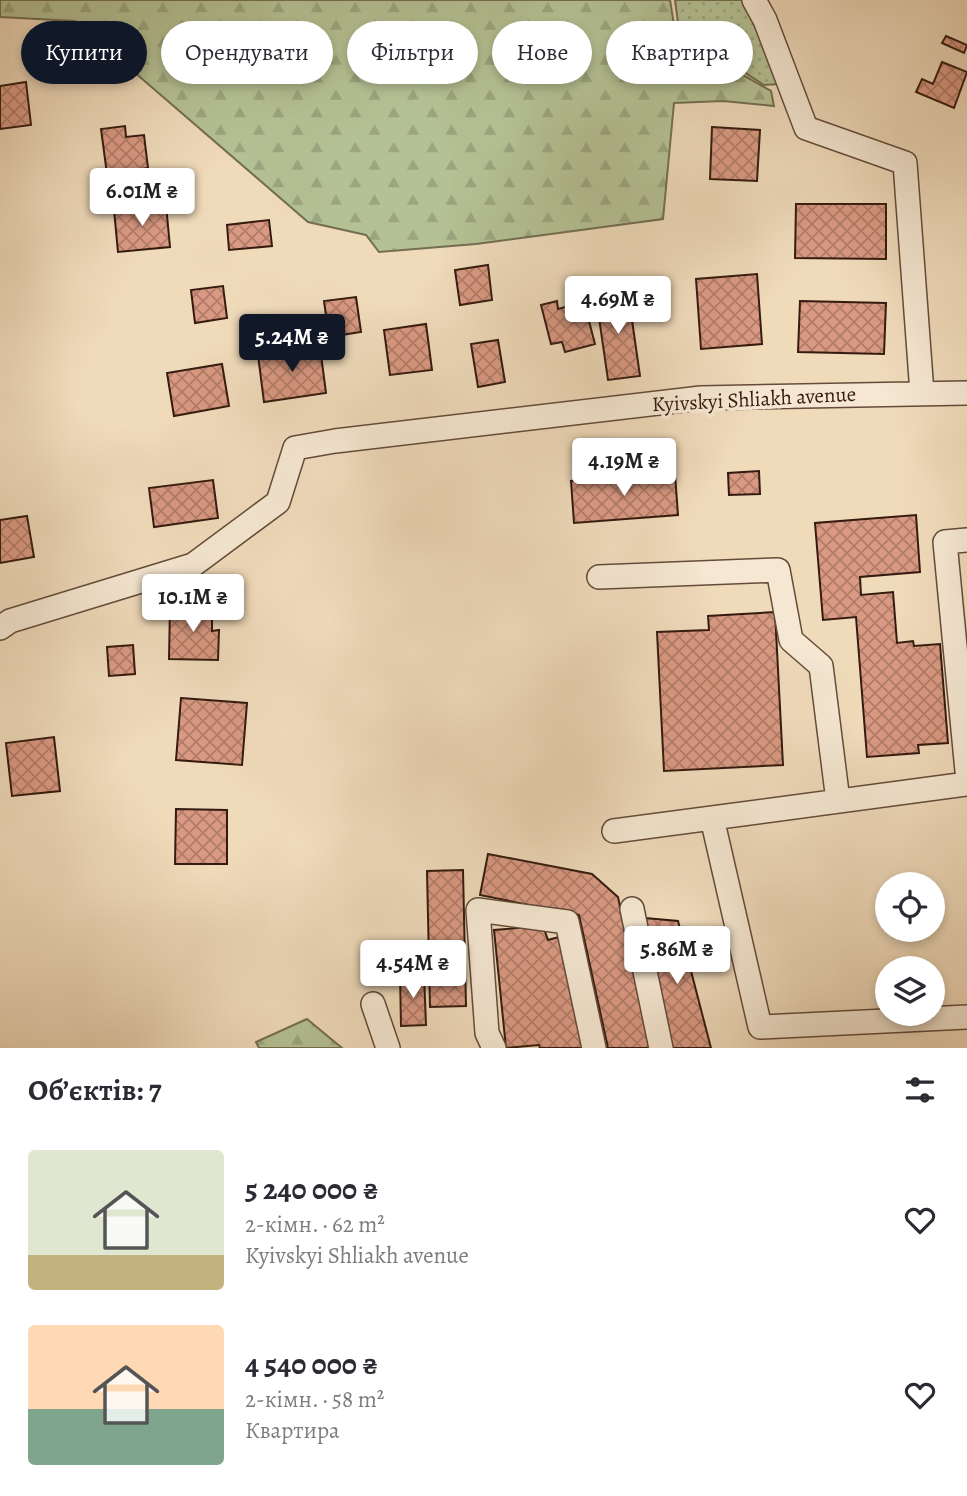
<!DOCTYPE html>
<html lang="uk">
<meta charset="utf-8">
<style>
:root{--surface:#fff;--page:#f7f7f7;--text:#2b2b33;--muted:#7c7c81;--accent:#111827}
body{margin:0;font-family:Alegreya,serif;background:var(--page);color:var(--text);height:100vh;display:flex;flex-direction:column;font-size:26px;white-space:nowrap}
*{box-sizing:border-box;margin:0}
p{font-size:23px;color:var(--muted)}
.icon{flex:none;width:38px;height:38px;fill:none;stroke:currentColor;stroke-width:2;stroke-linecap:round;stroke-linejoin:round}
.map{position:relative;height:1048px;overflow:hidden}
.sheet{display:flex;flex-direction:column;background:var(--surface);flex:1}
.sheet>*{flex:none}
.hud{position:absolute;left:21px;top:21px;width:926px;height:63px;display:flex;gap:14px}
.tools{position:absolute;left:875px;top:872px;display:grid;gap:14px}
.tools a{display:grid;place-items:center;width:70px;height:70px;border-radius:50%;background:var(--surface);box-shadow:0 4px 10px #0003;font-size:35px}
.price{position:absolute;translate:-50% -60px;padding:0 16px;border-radius:7px;background:#fff;color:#222;font-size:23px;line-height:46px;filter:drop-shadow(0 2px 4px #0008)}
.price::after{content:'';position:absolute;left:50%;top:42px;width:21px;height:16px;margin-left:-10px;background:inherit;clip-path:polygon(0 0,100% 0,50% 100%)}
.price.selected{background:var(--accent);color:#fff}
ul{padding:0;list-style:none}
li{display:flex;align-items:center;gap:21px;height:175px;padding:0 28px}
li span{display:grid;place-items:center;flex:none;width:196px;height:140px;border-radius:7px;color:#555}
li>.icon{margin-inline-start:auto}
span .icon{width:84px;height:84px;fill:#fffc;stroke-width:1}
li b{font-size:30px}
h2{display:flex;justify-content:space-between;align-items:center;height:84px;padding:0 28px;font-size:30px}
.tag{padding:0 24px;border-radius:32px;background:var(--surface);box-shadow:0 4px 10px #0003;font-size:24px;line-height:63px}
.tag.selected{background:var(--accent);color:#fff}
.map>svg:first-child{display:block}
.grass{fill:url(#grass-dots);stroke:#746e52;stroke-width:2}
.forest{fill:url(#forest-firs);stroke:#746e52;stroke-width:2}
.building{fill:url(#building-cross-hatch);stroke:#351b0f;stroke-width:2}
.lines{fill:none;stroke-linecap:round;stroke-linejoin:round}
.minor-casing{stroke:#644b3a;stroke-width:26}
.minor{stroke:#f5e7d2;stroke-width:23}
.labels{text-anchor:middle;stroke-width:7;stroke-linejoin:round;paint-order:stroke}
.street-label{font-size:21px;fill:#351b0f;stroke:#f5e7d2}
</style>
<div class="map">
<svg width="967" height="1048" viewBox="0 0 967 1048">
<defs>
<pattern id="grass-dots" width="8" height="8" patternUnits="userSpaceOnUse" patternTransform="scale(1.75)"><rect width="8" height="8" fill="#b4c194"/><path d="M2 2h.1M6 6h.1" fill="none" stroke="#9ba57e" stroke-width="1.8" stroke-linecap="round"/></pattern>
<pattern id="forest-firs" width="22" height="20" patternUnits="userSpaceOnUse" patternTransform="scale(1.75)"><rect width="22" height="20" fill="#b4c194"/><path d="M5 1l3.5 6h-7zM16 11l3.5 6h-7z" fill="#9ba57e"/></pattern>
<pattern id="building-cross-hatch" width="8" height="8" patternUnits="userSpaceOnUse" patternTransform="scale(1.75)"><rect width="8" height="8" fill="#d99982"/><path d="M0 0l8 8M0 8l8-8" fill="none" stroke="#b17c69"/></pattern>
</defs>
<rect width="100%" height="100%" fill="#efdaba"/>
<filter id="stains"><feTurbulence type="fractalNoise" baseFrequency=".00286" numOctaves="4"/><feColorMatrix values="0 0 0 0 .2 0 0 0 0 .09 0 0 0 0 .02 0 0 0 .5 -.17"/></filter>
<radialGradient id="worn" r=".72"><stop offset=".6" stop-color="#630" stop-opacity="0"/><stop offset="1" stop-color="#630" stop-opacity=".3"/></radialGradient>
<path class="grass" d="M 675,0 L 745,0 L 779,84 L 764,85 L 679,30 Z"/>
<path class="forest" d="M 0,0 L 670,0 L 675,31 L 708,55 L 771,91 L 774,106 L 723,101 L 674,103 L 663,219 L 476,244 L 379,252 L 366,235 L 308,222 L 75,21 L 0,17 Z
M 307,1019 L 342,1048 L 259,1048 L 256,1042 Z"/>
<path class="building" d="M 946,36 L 967,45 L 964,53 L 942,43 Z
M 942,62 L 967,72 L 954,108 L 916,92 L 922,79 L 933,84 Z
M 26,82 L 31,125 L 0,129 L 0,86 Z
M 125,126 L 126,137 L 144,135 L 148,168 L 107,174 L 101,129 Z
M 712,127 L 760,130 L 757,181 L 710,179 Z
M 796,204 L 886,204 L 886,259 L 795,258 Z
M 166,205 L 170,247 L 118,252 L 114,210 Z
M 269,220 L 272,246 L 229,250 L 227,225 Z
M 488,265 L 492,300 L 460,305 L 455,270 Z
M 757,274 L 762,344 L 701,349 L 696,279 Z
M 223,286 L 227,318 L 195,323 L 191,290 Z
M 628,292 L 640,376 L 608,380 L 596,297 Z
M 356,297 L 361,332 L 329,337 L 324,301 Z
M 557,301 L 558,309 L 584,302 L 595,344 L 565,352 L 562,342 L 551,344 L 541,305 Z
M 800,301 L 886,303 L 884,354 L 798,352 Z
M 426,324 L 432,370 L 390,375 L 384,330 Z
M 498,340 L 505,382 L 478,387 L 471,344 Z
M 320,347 L 326,393 L 264,402 L 258,355 Z
M 222,364 L 229,406 L 174,416 L 167,373 Z
M 759,471 L 760,494 L 729,495 L 728,473 Z
M 675,474 L 678,515 L 574,523 L 571,481 Z
M 213,480 L 218,518 L 154,527 L 149,488 Z
M 916,515 L 920,572 L 860,577 L 861,595 L 893,592 L 897,643 L 913,641 L 914,646 L 940,644 L 948,743 L 918,745 L 919,753 L 867,757 L 856,617 L 823,620 L 815,523 Z
M 27,516 L 34,557 L 0,563 L 0,520 Z
M 170,606 L 212,606 L 212,631 L 219,630 L 218,660 L 169,659 Z
M 775,612 L 783,765 L 664,771 L 657,632 L 709,630 L 708,616 Z
M 133,645 L 135,674 L 109,676 L 107,647 Z
M 181,698 L 247,703 L 242,765 L 176,760 Z
M 54,737 L 60,791 L 12,796 L 6,743 Z
M 176,809 L 227,810 L 227,864 L 175,864 Z
M 488,854 L 592,874 L 618,897 L 650,1048 L 608,1048 L 579,915 L 480,895 Z
M 463,870 L 466,1006 L 430,1007 L 427,871 Z
M 645,918 L 678,921 L 711,1048 L 672,1048 Z
M 543,926 L 548,940 L 559,937 L 584,1048 L 540,1048 L 539,1045 L 506,1048 L 494,930 Z
M 424,974 L 426,1025 L 401,1026 L 400,975 Z"/>
<g class="lines">
<defs>
<path id="minor" d="M 754,0 L 765,20 L 806,128 L 905,163 L 922,393
M 967,540 L 945,542 L 967,771
M 599,577 L 778,570 L 791,640 L 821,666 L 838,801
M 0,628 L 10,621 L 193,565 L 278,502 L 295,448 L 335,441 L 701,398 L 967,393
M 712,818 L 760,1027 L 967,1017
M 614,831 L 967,784
M 632,909 L 661,1048
M 373,1004 L 388,1048
M 494,1048 L 487,1033 L 478,910 L 567,922 L 594,1048"/>
</defs>
<use href="#minor" class="minor-casing"/>
<use href="#minor" class="minor"/>
</g>
<g class="labels">
<g class="street-label">
<text transform="translate(754 399) rotate(-3)" y="7">Kyivskyi Shliakh avenue</text>
</g>
</g>
<rect width="100%" height="100%" filter="url(#stains)"/>
<rect width="100%" height="100%" fill="url(#worn)"/>
</svg>
<div class="tools">
<a><svg class="icon" aria-label="locate" viewBox="0 0 24 24"><circle cx="12" cy="12" r="6"/><path d="M12 2v4M12 18v4M2 12h4M18 12h4"/></svg></a>
<a><svg class="icon" aria-label="layers" viewBox="0 0 24 24"><path d="M12 4l9 5-9 5-9-5zM3 14l9 5 9-5"/></svg></a>
</div>
<b class="price" style="left:142px;top:228px">6.01M ₴</b>
<b class="price" style="left:618px;top:336px">4.69M ₴</b>
<b class="price selected" style="left:292px;top:374px">5.24M ₴</b>
<b class="price" style="left:624px;top:498px">4.19M ₴</b>
<b class="price" style="left:193px;top:634px">10.1M ₴</b>
<b class="price" style="left:677px;top:986px">5.86M ₴</b>
<b class="price" style="left:413px;top:1000px">4.54M ₴</b>
<div class="hud">
<a class="tag selected">Купити</a>
<a class="tag">Орендувати</a>
<a class="tag">Фільтри</a>
<a class="tag">Нове</a>
<a class="tag">Квартира</a>
</div>
</div>
<section class="sheet">
<h2>Об’єктів: 7<svg class="icon" aria-label="filters" viewBox="0 0 24 24"><path d="M4 7h16M4 17h16"/><circle cx="9" cy="7" r="2"/><circle cx="15" cy="17" r="2"/></svg></h2>
<ul>
<li><span style="background:linear-gradient(#dfe7d0 75%,#c2b280 0)"><svg class="icon" aria-label="home" viewBox="0 0 24 24"><path d="M3 11l9-7 9 7M6 9v11h12V9"/></svg></span><div><b>5 240 000 ₴</b><p>2-кімн. · 62 m²</p><p>Kyivskyi Shliakh avenue</p></div><svg class="icon" aria-label="heart" viewBox="0 0 24 24"><path d="M12 20l-8-8c-3-5 5-10 8-4 3-6 11-1 8 4z"/></svg></li>
<li><span style="background:linear-gradient(#ffd9b3 60%,#7fa58c 0)"><svg class="icon" aria-label="home" viewBox="0 0 24 24"><path d="M3 11l9-7 9 7M6 9v11h12V9"/></svg></span><div><b>4 540 000 ₴</b><p>2-кімн. · 58 m²</p><p>Квартира</p></div><svg class="icon" aria-label="heart" viewBox="0 0 24 24"><path d="M12 20l-8-8c-3-5 5-10 8-4 3-6 11-1 8 4z"/></svg></li>
</ul>
</section>
